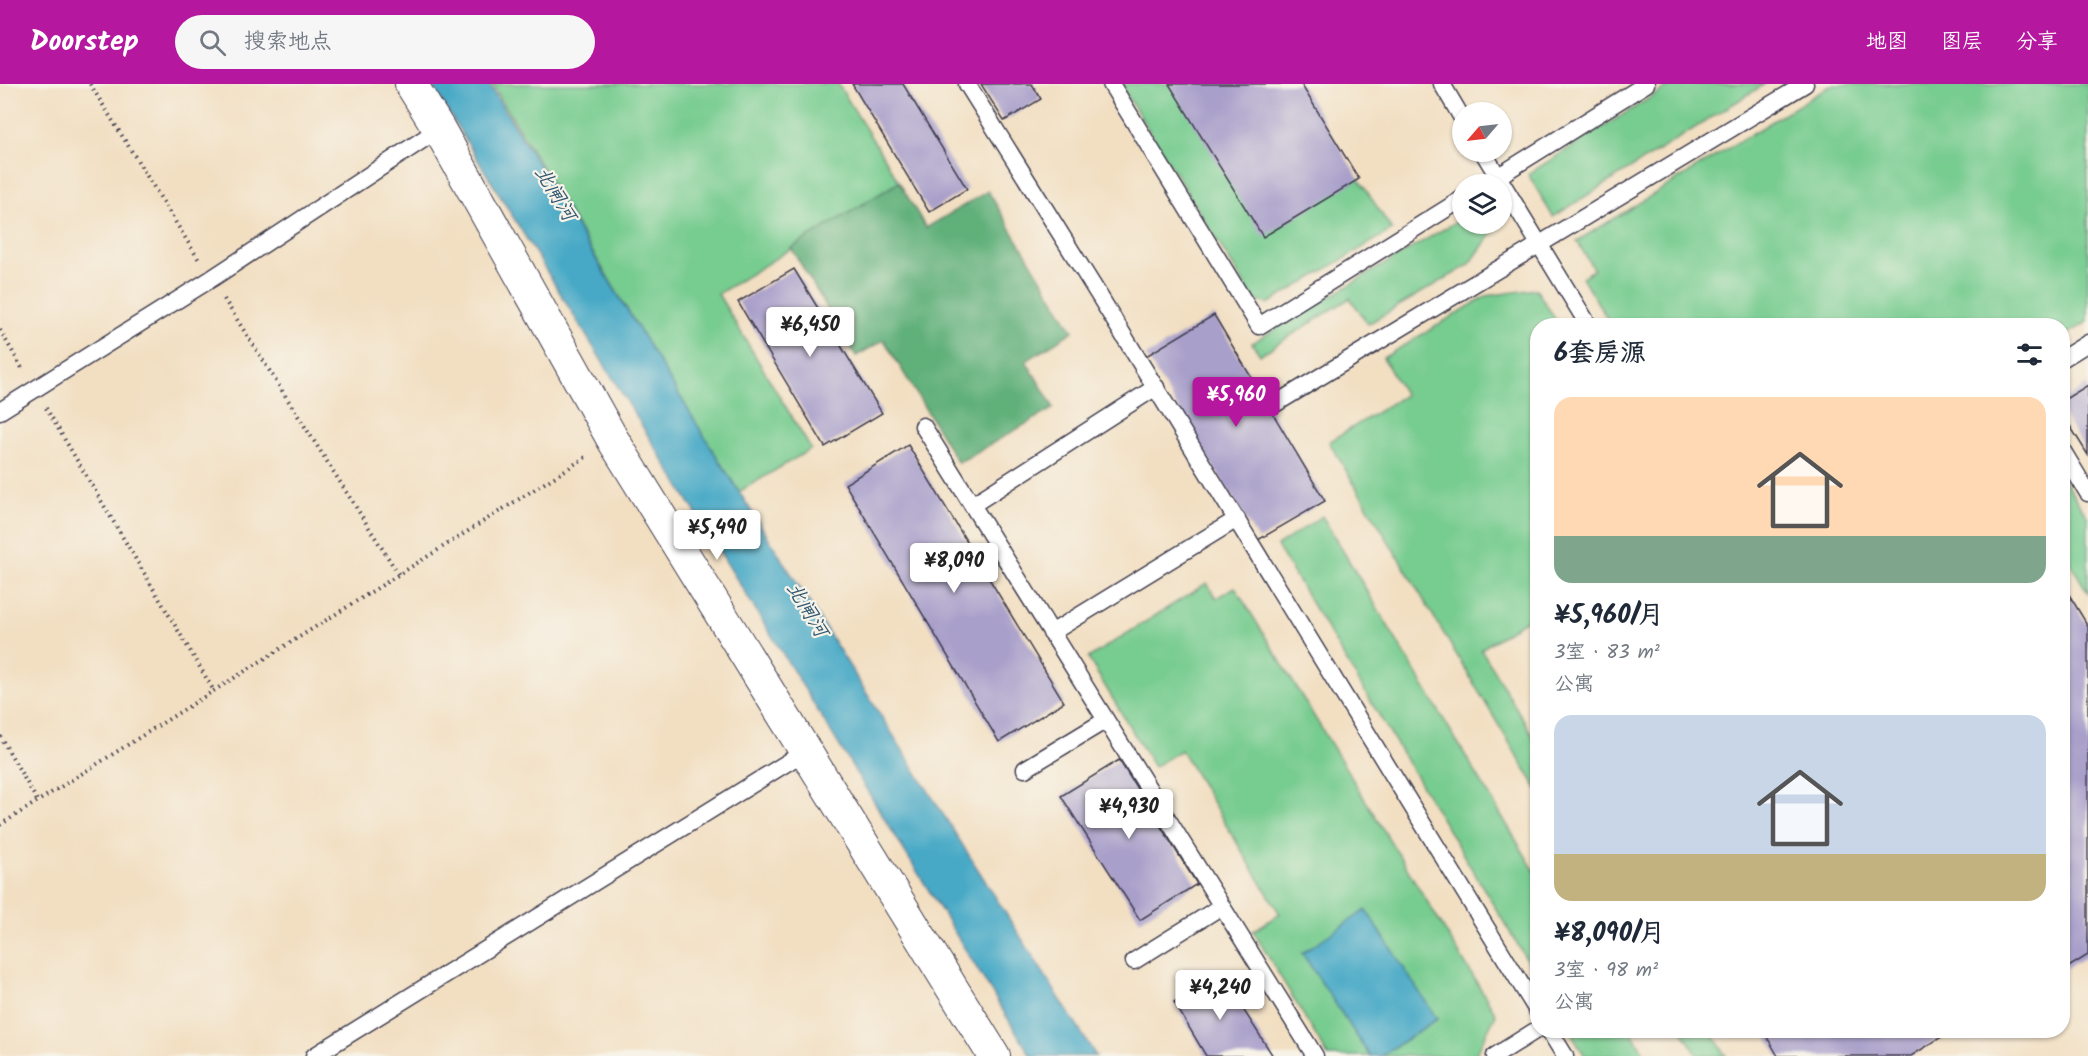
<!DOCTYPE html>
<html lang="zh">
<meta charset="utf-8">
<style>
:root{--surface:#fff;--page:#f6f6f7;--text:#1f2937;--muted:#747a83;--accent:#b5179e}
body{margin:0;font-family:Kalam,"LXGW WenKai TC",sans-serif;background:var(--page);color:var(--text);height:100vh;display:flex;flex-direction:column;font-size:22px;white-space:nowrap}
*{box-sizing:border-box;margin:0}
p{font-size:20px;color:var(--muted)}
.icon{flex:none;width:33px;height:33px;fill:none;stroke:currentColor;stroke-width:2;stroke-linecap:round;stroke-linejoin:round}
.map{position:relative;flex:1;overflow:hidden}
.sheet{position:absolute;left:1530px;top:234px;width:540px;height:720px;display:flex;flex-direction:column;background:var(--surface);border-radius:24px;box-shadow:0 2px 4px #0004}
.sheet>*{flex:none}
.needle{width:39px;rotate:242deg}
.buttons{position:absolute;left:1452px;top:18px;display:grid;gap:12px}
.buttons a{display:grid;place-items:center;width:60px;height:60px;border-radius:50%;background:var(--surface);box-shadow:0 2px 4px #0004;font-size:30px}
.price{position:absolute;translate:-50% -51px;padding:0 14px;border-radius:6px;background:#fff;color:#222;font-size:20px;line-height:39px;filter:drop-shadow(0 2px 3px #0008)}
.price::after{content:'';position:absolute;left:50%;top:36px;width:18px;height:14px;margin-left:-9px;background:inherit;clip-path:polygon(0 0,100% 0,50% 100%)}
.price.current{background:var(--accent);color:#fff}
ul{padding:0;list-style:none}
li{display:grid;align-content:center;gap:12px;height:318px;padding:0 24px}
li span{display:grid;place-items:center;height:186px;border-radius:18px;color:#555}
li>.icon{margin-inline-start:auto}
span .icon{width:108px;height:108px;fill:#fffc;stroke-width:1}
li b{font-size:26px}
h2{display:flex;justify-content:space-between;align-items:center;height:72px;padding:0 24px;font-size:26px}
header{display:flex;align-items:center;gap:36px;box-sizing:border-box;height:84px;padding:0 30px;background:var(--accent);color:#fff}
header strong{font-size:28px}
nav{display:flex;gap:33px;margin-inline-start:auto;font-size:21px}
.search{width:420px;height:54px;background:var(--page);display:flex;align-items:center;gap:15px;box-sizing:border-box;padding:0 21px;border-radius:33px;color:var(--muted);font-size:22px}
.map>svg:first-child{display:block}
.green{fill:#77cc90;stroke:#4c7766;stroke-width:1.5}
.forest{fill:#61b07a;stroke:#42695a;stroke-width:1.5}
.water{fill:#46a9c6;stroke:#346680;stroke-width:1.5}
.building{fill:#a89fca}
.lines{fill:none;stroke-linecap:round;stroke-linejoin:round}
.service-casing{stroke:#413e4f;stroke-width:19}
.minor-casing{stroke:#413e4f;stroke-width:34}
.path{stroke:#413e4f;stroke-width:4;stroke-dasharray:1.5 4.5;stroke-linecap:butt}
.service{stroke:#fff;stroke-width:16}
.minor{stroke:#fff;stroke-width:32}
.labels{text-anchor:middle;stroke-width:4.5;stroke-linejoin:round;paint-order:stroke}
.water-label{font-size:20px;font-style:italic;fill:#305873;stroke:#f7f3e8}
</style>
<header>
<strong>Doorstep</strong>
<div class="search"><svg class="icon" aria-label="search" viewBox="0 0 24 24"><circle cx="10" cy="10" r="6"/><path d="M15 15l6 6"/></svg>搜索地点</div>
<nav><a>地图</a><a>图层</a><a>分享</a></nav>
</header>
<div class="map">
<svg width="2088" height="972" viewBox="0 0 2088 972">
<rect width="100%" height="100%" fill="#f7f3e8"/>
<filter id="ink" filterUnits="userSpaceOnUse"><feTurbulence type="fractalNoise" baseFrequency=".0167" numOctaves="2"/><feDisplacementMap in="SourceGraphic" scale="12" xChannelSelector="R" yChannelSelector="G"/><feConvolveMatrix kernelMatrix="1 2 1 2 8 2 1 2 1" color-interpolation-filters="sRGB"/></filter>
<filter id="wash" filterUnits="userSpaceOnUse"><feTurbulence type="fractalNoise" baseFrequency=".008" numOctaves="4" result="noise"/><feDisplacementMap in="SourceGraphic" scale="24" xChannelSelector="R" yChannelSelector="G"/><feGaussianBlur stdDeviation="1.35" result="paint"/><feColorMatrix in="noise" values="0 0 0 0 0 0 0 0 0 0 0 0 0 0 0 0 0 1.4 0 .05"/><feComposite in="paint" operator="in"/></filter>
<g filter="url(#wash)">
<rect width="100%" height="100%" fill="#f2dfc2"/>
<path class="green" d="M 492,0 L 838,0 L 899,98 L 718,210 L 811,365 L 737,409 Z
M 1120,0 L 1169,0 L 1359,95 L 1392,146 L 1268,220 L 1254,216 Z
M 1672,0 L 1765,0 L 1553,133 L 1528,90 Z
M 1833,0 L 2088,0 L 2088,238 L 2063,253 L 2062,242 L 1611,241 L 1582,193 L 1594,186 L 1577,157 Z
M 1462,134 L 1462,140 L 1491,140 L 1495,145 L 1469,181 L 1368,240 L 1350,214 L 1260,271 L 1252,259 Z
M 1536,205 L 1559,241 L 1538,242 L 1537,529 L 1481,565 L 1537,659 L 1537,705 L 1329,358 L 1405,311 L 1383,274 L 1486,212 Z
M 2062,393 L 2088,434 L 2088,509 L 2063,467 Z
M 1322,432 L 1537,791 L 1537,893 L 1277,462 Z
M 1207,499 L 1216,514 L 1235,503 L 1496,930 L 1477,968 L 1471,972 L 1381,972 L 1437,935 L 1302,869 L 1370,972 L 1328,972 L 1253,847 L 1280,830 L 1181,666 L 1154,683 L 1088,574 Z
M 1570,947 L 1631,947 L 1646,972 L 1585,972 Z
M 1682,947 L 1711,947 L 1726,972 L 1698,972 Z"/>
<path class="forest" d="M 899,98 L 926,144 L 988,107 L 1073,247 L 1026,277 L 1054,324 L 958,379 L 884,256 L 856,272 L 791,164 Z"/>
<path class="water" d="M 431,0 L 489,0 L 714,368 L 1096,972 L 1031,972 Z
M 1366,826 L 1437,935 L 1381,972 L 1370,972 L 1302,869 Z"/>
<g id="blocks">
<path class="building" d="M 852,0 L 903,0 L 967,105 L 929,128 Z
M 981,0 L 1032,0 L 1041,15 L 1004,37 Z
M 1169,0 L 1301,0 L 1359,95 L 1263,153 Z
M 794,185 L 882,329 L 825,363 L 738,218 Z
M 1214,231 L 1325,417 L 1258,456 L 1146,272 Z
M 2088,301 L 2088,371 L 2062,329 L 2062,317 Z
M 908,361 L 1064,618 L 999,658 L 845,400 Z
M 2062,499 L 2088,542 L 2088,871 L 2067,884 L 2062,876 Z
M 1119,676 L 1197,800 L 1140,836 L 1061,712 Z
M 1220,889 L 1273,972 L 1206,972 L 1174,918 Z
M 1763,946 L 1953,946 L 1911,972 L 1778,972 Z"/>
</g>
</g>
<g filter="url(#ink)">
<use href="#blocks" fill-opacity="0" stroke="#413e4f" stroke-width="1.5"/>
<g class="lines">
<defs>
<path id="service" d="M 967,0 L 1100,213 L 1538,928
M 1111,0 L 1259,242 L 1462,115
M 1442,0 L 1462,34
M 1483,68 L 1589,242
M 1486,100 L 1646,0
M 2062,275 L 2088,259
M 1275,320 L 1805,0
M 0,327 L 211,195 L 439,45
M 923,342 L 1315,972
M 2062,366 L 2088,409
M 972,421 L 1156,303
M 1051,549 L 1237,435
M 1025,685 L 1106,636
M 1134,877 L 1222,822
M 1549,946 L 1565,972
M 314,972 L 806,667
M 1495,972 L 1538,945"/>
<path id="minor" d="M 411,0 L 439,45 L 613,356 L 994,972"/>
</defs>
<use href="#service" class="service-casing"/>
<use href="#minor" class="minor-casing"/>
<path class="path" d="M 90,0 L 199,176
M 224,215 L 399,491
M 0,246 L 22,284
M 46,324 L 214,607
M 0,652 L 38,718
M 0,741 L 586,373"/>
<use href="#service" class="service"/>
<use href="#minor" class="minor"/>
</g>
</g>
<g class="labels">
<g class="water-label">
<text transform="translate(556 109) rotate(59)" y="7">北闸河</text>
<text transform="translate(808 525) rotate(59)" y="7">北闸河</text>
</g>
</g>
</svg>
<div class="buttons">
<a><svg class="needle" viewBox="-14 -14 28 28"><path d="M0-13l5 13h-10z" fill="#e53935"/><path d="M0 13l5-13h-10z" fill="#747a83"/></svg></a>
<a><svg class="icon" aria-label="layers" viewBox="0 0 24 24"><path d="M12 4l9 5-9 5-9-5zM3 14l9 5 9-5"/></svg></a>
</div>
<b class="price" style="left:810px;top:274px">¥6,450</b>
<b class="price current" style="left:1236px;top:344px">¥5,960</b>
<b class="price" style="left:717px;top:477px">¥5,490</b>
<b class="price" style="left:954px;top:510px">¥8,090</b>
<b class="price" style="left:1129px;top:756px">¥4,930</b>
<b class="price" style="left:1220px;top:937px">¥4,240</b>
<section class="sheet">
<h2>6套房源<svg class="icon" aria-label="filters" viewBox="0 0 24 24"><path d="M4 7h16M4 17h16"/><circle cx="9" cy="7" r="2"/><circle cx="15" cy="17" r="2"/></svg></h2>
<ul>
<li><span style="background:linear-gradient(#ffd9b3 75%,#7fa58c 0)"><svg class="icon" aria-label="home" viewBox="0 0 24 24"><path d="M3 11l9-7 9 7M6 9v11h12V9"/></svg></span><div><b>¥5,960/月</b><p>3室 · 83 m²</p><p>公寓</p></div></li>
<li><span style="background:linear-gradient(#c9d6e8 75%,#c2b280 0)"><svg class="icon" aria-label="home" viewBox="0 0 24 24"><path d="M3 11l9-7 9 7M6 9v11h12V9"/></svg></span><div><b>¥8,090/月</b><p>3室 · 98 m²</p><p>公寓</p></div></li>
</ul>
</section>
</div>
